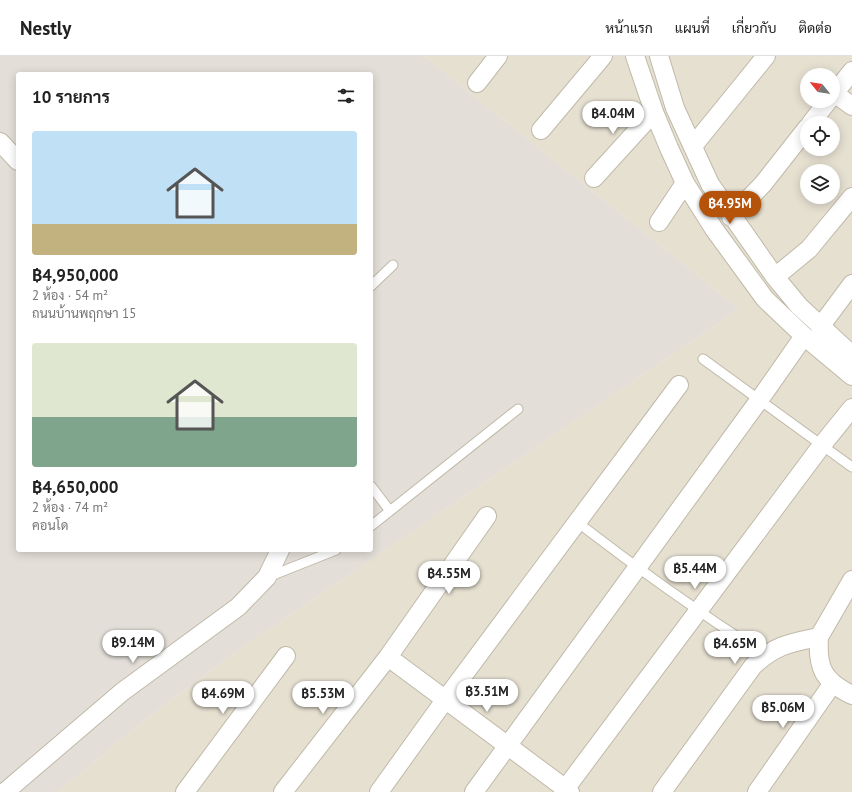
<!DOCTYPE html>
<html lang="th">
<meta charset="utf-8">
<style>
:root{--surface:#fff;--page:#f2f2f2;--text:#222;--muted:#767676;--line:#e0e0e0;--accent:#b45309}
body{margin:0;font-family:"PT Sans",Sarabun,sans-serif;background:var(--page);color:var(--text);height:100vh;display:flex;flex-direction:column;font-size:15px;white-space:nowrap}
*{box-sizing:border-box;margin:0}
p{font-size:13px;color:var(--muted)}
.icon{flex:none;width:22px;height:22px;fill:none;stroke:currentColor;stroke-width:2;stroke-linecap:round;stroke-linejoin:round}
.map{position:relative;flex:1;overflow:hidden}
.drawer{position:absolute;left:16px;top:16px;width:357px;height:480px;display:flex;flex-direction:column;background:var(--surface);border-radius:4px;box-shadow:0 2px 10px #0003}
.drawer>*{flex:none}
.needle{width:26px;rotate:300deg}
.tools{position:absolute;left:800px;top:12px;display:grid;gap:8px}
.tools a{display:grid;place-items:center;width:40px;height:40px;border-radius:50%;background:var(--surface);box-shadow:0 2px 10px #0003;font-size:20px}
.price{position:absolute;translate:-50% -34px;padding:0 9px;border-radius:14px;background:#fff;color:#222;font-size:13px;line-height:26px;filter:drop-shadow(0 1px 2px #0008)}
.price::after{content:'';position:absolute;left:50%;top:24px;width:12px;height:9px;margin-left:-6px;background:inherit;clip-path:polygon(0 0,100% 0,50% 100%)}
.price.selected{background:var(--accent);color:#fff}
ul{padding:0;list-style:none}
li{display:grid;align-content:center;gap:8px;height:212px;padding:0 16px}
li span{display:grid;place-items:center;height:124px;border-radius:4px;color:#555}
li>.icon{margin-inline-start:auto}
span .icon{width:72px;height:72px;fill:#fffc;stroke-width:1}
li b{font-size:17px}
h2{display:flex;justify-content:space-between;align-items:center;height:48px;padding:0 16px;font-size:17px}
header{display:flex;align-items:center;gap:24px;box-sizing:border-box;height:56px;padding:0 20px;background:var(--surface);border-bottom:1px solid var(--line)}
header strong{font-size:19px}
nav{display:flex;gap:22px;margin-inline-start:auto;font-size:14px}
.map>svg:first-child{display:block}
.residential{fill:#e6e0d1;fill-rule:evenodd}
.industrial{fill:#e3dfd8;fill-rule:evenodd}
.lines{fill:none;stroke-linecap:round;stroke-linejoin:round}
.service-casing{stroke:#c0b9a8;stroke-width:11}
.minor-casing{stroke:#c0b9a8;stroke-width:20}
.service{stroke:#fff;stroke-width:9}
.minor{stroke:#fff;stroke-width:18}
</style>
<header>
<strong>Nestly</strong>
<nav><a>หน้าแรก</a><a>แผนที่</a><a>เกี่ยวกับ</a><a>ติดต่อ</a></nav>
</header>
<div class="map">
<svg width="852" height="736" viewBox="0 0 852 736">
<rect width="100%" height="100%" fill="#f2eee3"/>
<path class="residential" d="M 424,0 L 852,0 L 852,736 L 58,736 L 152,658 L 234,597 L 739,253 ZM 807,19 L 833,19 L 833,45 L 807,45 ZM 807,67 L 833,67 L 833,93 L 807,93 ZM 807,115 L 833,115 L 833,141 L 807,141 Z"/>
<path class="industrial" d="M 0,0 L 424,0 L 739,253 L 234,597 L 152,658 L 58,736 L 0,736 ZM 18,18 L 371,18 L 371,494 L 18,494 Z"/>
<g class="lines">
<defs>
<path id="service" d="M 371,230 L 393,209
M 703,303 L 852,411
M 371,430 L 390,455
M 577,466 C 638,513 700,557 765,599
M 371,470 L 518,353
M 268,521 L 336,494"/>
<path id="minor" d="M 635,0 L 654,56 L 669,92 L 685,127 L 714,173 L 765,243 L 804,280 L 852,320
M 659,0 L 675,52 L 710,128 L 775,221 L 799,250 L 852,299
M 477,27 L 498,0
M 834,37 L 852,50
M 833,39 L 852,15
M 811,67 L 828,45
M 541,74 L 603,0
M 0,86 L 18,105
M 693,90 L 766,0
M 594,122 L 654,56
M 731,161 L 763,128 L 807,72
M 659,166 L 685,127
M 775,221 L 809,193 L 852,141
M 820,271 L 852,228
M 819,581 C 817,612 823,625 852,639
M 388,601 L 570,736
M 5,736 L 122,636 L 238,551 L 267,521 L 280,494
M 185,736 L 286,600
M 283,736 L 388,601 L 487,460
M 379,736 L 445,644 L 679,329
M 474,736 L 760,343 L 804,280
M 563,736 L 822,389 L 852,352
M 662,736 L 753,610 C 775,589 790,587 819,581 L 852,524
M 757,736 L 833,627"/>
</defs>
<use href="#service" class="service-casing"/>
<use href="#minor" class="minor-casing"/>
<use href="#service" class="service"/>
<use href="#minor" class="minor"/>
</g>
</svg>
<div class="tools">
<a><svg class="needle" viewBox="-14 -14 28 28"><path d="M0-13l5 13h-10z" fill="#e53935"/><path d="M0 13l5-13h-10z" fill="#767676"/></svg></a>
<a><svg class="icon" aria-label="locate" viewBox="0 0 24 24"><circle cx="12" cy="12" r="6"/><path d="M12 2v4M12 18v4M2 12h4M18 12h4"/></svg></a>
<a><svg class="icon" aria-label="layers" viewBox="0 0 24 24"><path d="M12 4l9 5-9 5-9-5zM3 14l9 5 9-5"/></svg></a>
</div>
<b class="price" style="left:613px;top:79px">฿4.04M</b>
<b class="price selected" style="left:730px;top:169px">฿4.95M</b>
<b class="price" style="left:695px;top:534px">฿5.44M</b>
<b class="price" style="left:449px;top:539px">฿4.55M</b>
<b class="price" style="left:133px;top:608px">฿9.14M</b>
<b class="price" style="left:735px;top:609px">฿4.65M</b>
<b class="price" style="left:487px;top:657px">฿3.51M</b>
<b class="price" style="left:223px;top:659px">฿4.69M</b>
<b class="price" style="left:323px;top:659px">฿5.53M</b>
<b class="price" style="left:783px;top:673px">฿5.06M</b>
<section class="drawer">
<h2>10 รายการ<svg class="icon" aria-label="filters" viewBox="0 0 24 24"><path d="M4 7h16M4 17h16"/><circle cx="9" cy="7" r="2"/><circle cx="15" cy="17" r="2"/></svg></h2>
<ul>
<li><span style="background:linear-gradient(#bfe0f5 75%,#c2b280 0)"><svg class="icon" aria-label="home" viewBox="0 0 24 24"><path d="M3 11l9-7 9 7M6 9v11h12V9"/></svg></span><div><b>฿4,950,000</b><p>2 ห้อง · 54 m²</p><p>ถนนบ้านพฤกษา 15</p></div></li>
<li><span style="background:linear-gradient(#dfe7d0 60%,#7fa58c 0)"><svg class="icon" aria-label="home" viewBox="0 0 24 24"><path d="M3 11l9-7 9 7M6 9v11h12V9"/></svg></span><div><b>฿4,650,000</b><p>2 ห้อง · 74 m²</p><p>คอนโด</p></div></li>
</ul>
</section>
</div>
